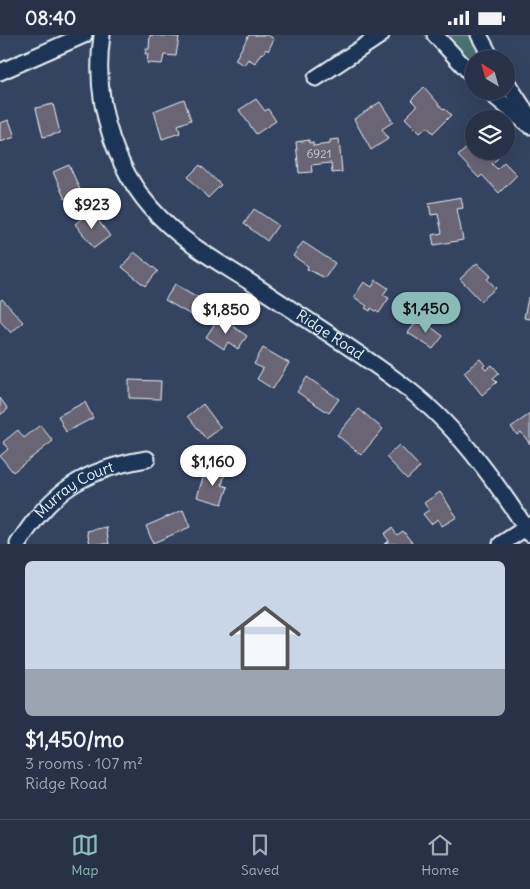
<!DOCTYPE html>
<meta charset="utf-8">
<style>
:root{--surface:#273248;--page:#2f3a4f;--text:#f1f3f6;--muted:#a4aab4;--line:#434d60;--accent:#8bbbb9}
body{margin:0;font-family:Delius,sans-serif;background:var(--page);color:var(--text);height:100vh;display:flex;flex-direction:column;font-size:19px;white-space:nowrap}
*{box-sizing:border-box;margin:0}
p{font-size:16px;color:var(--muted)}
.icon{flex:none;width:28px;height:28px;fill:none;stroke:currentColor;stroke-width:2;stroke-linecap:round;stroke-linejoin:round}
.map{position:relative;height:509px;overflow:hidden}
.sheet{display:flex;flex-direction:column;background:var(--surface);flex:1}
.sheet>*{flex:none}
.needle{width:32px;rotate:323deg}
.buttons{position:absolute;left:465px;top:15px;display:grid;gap:10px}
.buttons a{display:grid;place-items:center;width:50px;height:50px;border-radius:50%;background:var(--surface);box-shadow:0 5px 20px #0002,0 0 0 1px var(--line);font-size:25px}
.price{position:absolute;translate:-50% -42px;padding:0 11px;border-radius:18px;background:#fff;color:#222;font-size:16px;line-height:32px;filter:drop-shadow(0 1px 2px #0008)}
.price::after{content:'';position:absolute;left:50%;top:30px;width:15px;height:11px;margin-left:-8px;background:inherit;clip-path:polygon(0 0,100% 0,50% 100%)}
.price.on{background:var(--accent);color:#111}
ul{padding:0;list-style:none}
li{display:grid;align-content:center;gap:10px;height:265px;padding:0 25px}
li span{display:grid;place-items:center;height:155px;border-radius:8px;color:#555}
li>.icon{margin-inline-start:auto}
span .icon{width:90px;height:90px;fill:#fffc;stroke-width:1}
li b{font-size:21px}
.status{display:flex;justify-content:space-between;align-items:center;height:35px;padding:0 25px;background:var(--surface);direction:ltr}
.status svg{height:14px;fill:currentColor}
.tab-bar{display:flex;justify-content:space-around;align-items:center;height:70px;border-top:1px solid var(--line);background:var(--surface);font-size:14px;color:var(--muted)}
.tab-bar a{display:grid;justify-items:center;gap:2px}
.tab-bar .on{color:var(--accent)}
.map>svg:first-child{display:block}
.green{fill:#496f72;stroke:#98b0b5}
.building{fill:#696575;stroke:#e8f1f8}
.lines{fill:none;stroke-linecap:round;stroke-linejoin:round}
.minor-casing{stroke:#e8f1f8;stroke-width:19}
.minor{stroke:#1d3557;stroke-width:15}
.labels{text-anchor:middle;stroke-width:4.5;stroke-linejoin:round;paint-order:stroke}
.number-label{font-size:12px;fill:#c8ced7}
.street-label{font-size:15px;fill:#e8f1f8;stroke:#1d3557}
</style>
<div class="status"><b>08:40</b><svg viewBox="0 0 49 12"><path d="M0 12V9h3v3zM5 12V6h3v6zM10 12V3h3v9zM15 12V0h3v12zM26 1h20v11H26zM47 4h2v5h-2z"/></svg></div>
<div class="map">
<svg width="530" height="509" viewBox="0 0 530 509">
<rect width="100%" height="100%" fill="#344360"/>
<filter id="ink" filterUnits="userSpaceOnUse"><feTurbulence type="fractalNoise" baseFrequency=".02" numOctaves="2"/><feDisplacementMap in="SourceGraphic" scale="10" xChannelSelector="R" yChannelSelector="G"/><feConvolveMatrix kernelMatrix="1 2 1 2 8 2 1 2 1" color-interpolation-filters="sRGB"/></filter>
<g filter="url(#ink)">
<path class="green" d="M 443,0 L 472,0 L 485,24 L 474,24 L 474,33 Z"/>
<path class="building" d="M 150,0 L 179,2 L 176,21 L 164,20 L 162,29 L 147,28 L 148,19 L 145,19 L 146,14 L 149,14 Z
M 249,0 L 268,0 L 274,4 L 268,16 L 266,14 L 263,19 L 261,18 L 255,28 L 248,24 L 244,30 L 235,25 Z
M 424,52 L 443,74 L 444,73 L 451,80 L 433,98 L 427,92 L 420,98 L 405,83 L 417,71 L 411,65 Z
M 184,64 L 191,85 L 178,90 L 180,98 L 162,104 L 154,76 Z
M 256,64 L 265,76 L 268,74 L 276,86 L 256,99 L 239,75 Z
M 380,67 L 393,87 L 382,94 L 388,104 L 371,115 L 354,84 Z
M 53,69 L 60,98 L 43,102 L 36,73 Z
M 9,85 L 15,102 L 0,107 L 0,88 Z
M 339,104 L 342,137 L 332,138 L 331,128 L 311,130 L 312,137 L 299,138 L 296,107 L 309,105 L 309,108 L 313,107 L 313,111 L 330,109 L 330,105 Z
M 474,106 L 474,116 L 492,116 L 498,123 L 492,129 L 497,134 L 504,127 L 517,140 L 499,158 L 482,140 L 479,143 L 458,121 Z
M 69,130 L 81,157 L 65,164 L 53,137 Z
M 200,130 L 221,150 L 208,163 L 188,142 Z
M 461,162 L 463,173 L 457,174 L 463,205 L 434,210 L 432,200 L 442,198 L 438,179 L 431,180 L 429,168 Z
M 254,174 L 278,190 L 267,206 L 244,189 Z
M 91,176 L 110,201 L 94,213 L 75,189 Z
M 303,207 L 335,228 L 325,243 L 307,234 L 308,231 L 293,221 Z
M 134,217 L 158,236 L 145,251 L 122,232 Z
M 477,228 L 491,241 L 487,244 L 496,253 L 481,266 L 460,244 Z
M 376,245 L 388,253 L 383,260 L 389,263 L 379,278 L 371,273 L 370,276 L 365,273 L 367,271 L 354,262 L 364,247 L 372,252 Z
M 175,249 L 201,264 L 191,280 L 165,265 Z
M 528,263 L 530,263 L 530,284 L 524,283 Z
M 2,264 L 23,287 L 11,298 L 0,286 L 0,266 Z
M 219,282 L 247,301 L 238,314 L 228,307 L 224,314 L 206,302 Z
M 419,283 L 443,301 L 433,314 L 408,298 Z
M 263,313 L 289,328 L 273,354 L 257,344 L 263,334 L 254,329 Z
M 480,324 L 485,330 L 483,332 L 486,335 L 492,330 L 499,338 L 493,343 L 497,347 L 482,360 L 464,337 Z
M 307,342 L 339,364 L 329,378 L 297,357 Z
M 129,345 L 161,346 L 160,364 L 129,363 Z
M 0,363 L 8,374 L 0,380 Z
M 85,367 L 93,383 L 66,397 L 58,381 Z
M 203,369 L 221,393 L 206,404 L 188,381 Z
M 359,374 L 383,394 L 361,420 L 337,400 Z
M 530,379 L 530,409 L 521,397 L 517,400 L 511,392 Z
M 40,390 L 53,406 L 13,437 L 0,421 L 8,414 L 3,407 L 18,395 L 24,403 Z
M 399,410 L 420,432 L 407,444 L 386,422 Z
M 206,433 L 225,439 L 222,450 L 228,452 L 222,469 L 197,462 Z
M 440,457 L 457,482 L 442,491 L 438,484 L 431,489 L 423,479 L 429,475 L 424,468 Z
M 183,475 L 190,492 L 153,508 L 146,491 Z
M 106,492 L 109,509 L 90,509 L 87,496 Z
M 392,493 L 397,500 L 403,496 L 413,509 L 384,509 L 389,506 L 384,499 Z"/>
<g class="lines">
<defs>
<g id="minor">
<path id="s1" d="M 102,0 C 92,70 116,144 169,191 C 194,214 225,231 253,249 C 302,282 353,313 400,348 C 454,387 494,444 530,499"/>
<path d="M 435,0 L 474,42"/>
<path d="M 479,0 L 492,24"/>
<path d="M 0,37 L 84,0"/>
<path d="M 316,43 L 381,0"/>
<path d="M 506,46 L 530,83"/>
<path d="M 488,56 L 530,91"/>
<path id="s2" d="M 18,509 C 51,456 85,434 147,424"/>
<path d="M 501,509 L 530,490"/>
</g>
</defs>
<use href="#minor" class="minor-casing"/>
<use href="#minor" class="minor"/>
</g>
</g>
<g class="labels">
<g class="number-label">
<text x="319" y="123">6921</text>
</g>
<g class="street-label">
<text dy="5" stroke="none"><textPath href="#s1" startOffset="405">Ridge Road</textPath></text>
<text dy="5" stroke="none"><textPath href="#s2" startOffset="80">Murray Court</textPath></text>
</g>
</g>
</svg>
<div class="buttons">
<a><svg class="needle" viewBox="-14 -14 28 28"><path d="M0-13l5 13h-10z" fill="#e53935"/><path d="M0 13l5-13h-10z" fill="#a4aab4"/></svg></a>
<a><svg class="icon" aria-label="layers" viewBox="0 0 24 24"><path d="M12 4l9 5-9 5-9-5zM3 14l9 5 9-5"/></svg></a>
</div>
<b class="price" style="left:92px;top:195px">$923</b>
<b class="price on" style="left:426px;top:299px">$1,450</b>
<b class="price" style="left:226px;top:300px">$1,850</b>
<b class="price" style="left:213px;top:452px">$1,160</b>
</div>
<section class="sheet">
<ul>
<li><span style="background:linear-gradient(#c9d6e8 70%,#9aa5b1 0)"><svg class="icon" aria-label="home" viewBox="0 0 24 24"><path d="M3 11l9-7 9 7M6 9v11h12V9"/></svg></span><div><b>$1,450/mo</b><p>3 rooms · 107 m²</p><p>Ridge Road</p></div></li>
</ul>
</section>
<nav class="tab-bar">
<a class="on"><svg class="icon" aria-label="map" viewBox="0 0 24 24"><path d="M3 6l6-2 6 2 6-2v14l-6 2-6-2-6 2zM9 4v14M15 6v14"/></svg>Map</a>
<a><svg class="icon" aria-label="saved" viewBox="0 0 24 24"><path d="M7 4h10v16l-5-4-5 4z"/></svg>Saved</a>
<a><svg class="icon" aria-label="home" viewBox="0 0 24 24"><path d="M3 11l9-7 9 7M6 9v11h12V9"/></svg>Home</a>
</nav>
